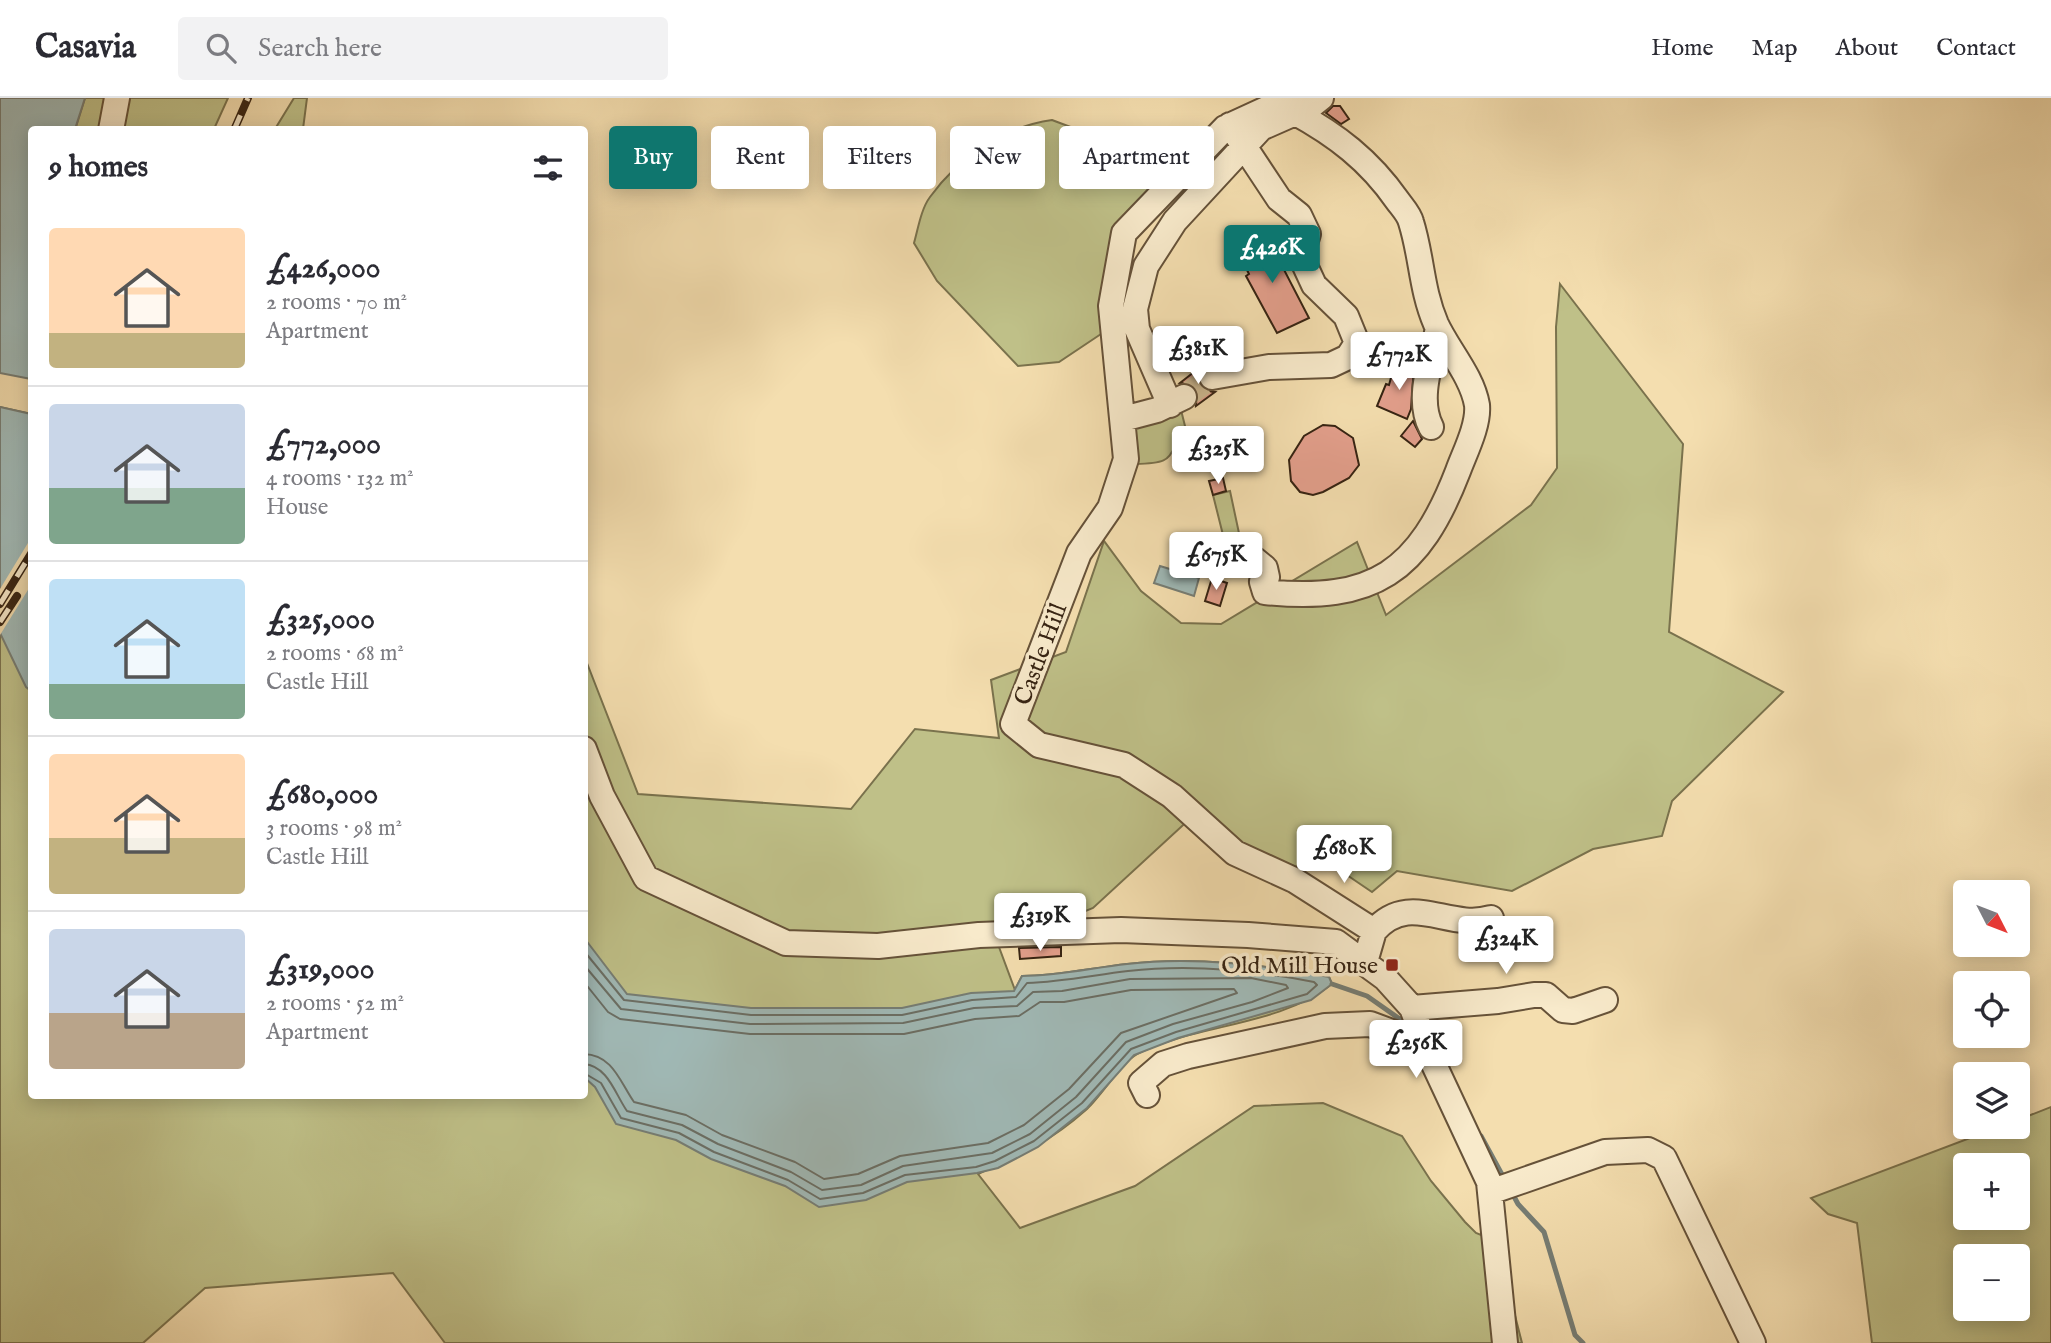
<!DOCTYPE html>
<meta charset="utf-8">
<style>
:root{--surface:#fff;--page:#f2f2f3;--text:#2b2b33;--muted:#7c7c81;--line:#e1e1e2;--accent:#0f766e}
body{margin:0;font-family:"IM FELL English",serif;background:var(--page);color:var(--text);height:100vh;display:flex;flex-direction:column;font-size:26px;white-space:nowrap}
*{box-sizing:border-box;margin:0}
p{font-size:23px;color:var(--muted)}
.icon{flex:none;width:38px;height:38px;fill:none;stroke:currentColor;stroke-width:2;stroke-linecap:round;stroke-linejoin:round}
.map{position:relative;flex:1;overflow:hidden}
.sheet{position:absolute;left:28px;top:28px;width:560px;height:973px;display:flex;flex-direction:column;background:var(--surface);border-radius:7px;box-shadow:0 4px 18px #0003}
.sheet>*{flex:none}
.guide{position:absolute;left:609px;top:28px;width:665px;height:63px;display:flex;gap:14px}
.needle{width:46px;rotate:132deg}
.tools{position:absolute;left:1953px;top:782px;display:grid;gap:14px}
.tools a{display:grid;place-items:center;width:77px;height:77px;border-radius:7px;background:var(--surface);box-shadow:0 4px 18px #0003;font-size:35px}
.price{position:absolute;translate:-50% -60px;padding:0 16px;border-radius:7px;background:#fff;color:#222;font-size:23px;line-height:46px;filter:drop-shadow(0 2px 4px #0008)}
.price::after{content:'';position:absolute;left:50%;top:42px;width:21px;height:16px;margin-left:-10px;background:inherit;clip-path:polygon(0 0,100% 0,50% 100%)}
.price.selected{background:var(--accent);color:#fff}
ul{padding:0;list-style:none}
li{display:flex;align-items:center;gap:21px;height:175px;padding:0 21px}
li+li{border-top:2px solid var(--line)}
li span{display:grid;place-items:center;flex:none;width:196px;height:140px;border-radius:7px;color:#555}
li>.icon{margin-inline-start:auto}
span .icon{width:84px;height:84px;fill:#fffc;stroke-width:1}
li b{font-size:30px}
h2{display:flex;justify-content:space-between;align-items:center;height:84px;padding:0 21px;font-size:30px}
.tag{padding:0 24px;border-radius:7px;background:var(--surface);box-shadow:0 4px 18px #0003;font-size:24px;line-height:63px}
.tag.selected{background:var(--accent);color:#fff}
header{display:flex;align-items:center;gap:42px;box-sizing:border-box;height:98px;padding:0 35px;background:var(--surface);border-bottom:2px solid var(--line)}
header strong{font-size:33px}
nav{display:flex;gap:38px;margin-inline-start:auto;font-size:24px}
.search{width:490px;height:63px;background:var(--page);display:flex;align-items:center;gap:18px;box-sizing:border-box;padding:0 24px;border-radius:7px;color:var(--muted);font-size:26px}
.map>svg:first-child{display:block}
.green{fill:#bfc088;stroke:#7a724d;stroke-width:2;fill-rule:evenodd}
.water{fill:#a0b9b6;stroke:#767d74;stroke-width:2}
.pier{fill:#f4deaf}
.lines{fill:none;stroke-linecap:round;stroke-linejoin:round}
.shore{stroke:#6b6e64;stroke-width:2}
.stream{stroke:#767d74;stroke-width:5}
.building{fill:#e39f8c;stroke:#362312;stroke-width:2}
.minor-tunnel{stroke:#ceb990;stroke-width:24;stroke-dasharray:24 12;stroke-linecap:butt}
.minor-casing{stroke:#665239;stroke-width:28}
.minor{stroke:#f8eacb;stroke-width:24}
.rail-casing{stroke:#362312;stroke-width:8}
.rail{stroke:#f8eacb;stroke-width:5;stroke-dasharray:16;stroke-linecap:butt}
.poi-dot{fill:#8f2418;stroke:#f8eacb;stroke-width:2.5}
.labels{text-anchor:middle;stroke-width:7;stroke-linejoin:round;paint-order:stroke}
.street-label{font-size:24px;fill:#362312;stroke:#f8eacb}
.poi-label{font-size:24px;fill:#362312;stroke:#f8eacb;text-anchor:end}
</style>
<header>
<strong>Casavia</strong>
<div class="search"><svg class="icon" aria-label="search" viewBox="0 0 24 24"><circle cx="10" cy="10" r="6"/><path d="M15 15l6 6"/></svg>Search here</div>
<nav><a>Home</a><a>Map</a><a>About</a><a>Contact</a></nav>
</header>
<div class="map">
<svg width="2051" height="1245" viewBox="0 0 2051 1245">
<rect width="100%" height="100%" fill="#f4deaf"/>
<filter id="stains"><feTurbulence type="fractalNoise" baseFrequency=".00286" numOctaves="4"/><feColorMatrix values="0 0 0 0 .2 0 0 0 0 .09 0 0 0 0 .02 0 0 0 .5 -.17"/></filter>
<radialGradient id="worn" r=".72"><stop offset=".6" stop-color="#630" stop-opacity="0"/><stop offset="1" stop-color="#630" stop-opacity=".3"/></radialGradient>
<path class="green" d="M 85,0 L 228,0 L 214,31 L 75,32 Z
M 294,0 L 307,0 L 303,31 L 275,31 Z
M 1052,22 L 1126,50 L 1175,86 L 1129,137 L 1107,232 L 1059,264 L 1018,268 L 937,183 L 914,145 C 918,131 921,111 930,99 C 959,59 1003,29 1052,22 Z
M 1560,186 L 1683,346 L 1669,534 L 1783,594 L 1672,703 L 1662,738 L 1593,751 L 1512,793 L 1397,773 L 1372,794 L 1313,754 L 1294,778 L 1194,717 L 1093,810 L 999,849 L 1015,892 L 1022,878 C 1058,878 1091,870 1127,866 C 1195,858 1263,867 1329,879 L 1332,886 C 1277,929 1199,925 1137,956 C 1122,964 1102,997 1087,1011 C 1050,1044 1021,1057 978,1076 L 1020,1130 L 1135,1088 L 1254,1008 L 1323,1005 L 1402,1038 L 1431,1083 L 1465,1124 L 1476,1135 L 1496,1143 L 1522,1245 L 445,1245 L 393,1175 L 205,1190 L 143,1245 L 0,1245 L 0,309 L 32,316 L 32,998 L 584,998 L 585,560 L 638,696 L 851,711 L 915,631 L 999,640 L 991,582 L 1066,554 L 1104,443 L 1141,493 L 1181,525 L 1221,526 L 1357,444 L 1386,517 L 1531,407 L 1557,370 L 1556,229 Z
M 1181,312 L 1186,332 C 1165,361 1175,365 1135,366 L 1126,325 Z
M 1230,393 L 1243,454 L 1228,457 L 1213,397 Z
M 2051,1009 L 2051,1245 L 1872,1245 L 1857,1125 L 1828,1116 L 1811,1100 L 1999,1029 L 2018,1029 L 2018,1022 ZM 1965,1068 L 2018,1068 L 2018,1120 L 1965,1120 ZM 1965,1158 L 2018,1158 L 2018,1211 L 1965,1211 Z"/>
<path class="water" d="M 0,0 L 85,0 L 75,31 L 32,32 L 31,281 L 0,275 Z
M 0,309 L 31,316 L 31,593 L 26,589 L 0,535 Z
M 1160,468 L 1199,480 L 1194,498 L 1154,485 Z
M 585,841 L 627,896 L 751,910 L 902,910 L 971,895 L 1014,893 L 1022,878 C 1058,878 1091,870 1127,866 C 1195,858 1263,867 1329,879 L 1332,886 L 1311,902 L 1178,940 L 1134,957 L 1087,1010 L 1038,1049 L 998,1070 L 977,1075 L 907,1084 L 866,1102 L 819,1109 L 785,1088 L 711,1061 L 676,1042 L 616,1026 L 595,989 L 585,980 Z"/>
<path class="pier" d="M 31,440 L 31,487 L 0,537 L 0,491 Z"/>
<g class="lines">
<path class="shore" d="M 584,853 L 624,902 L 751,917 L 902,917 L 972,902 L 1016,899 L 1027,885 C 1062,884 1094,877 1128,873 C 1190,866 1254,872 1314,884 L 1317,887 L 1307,896 L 1176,934 L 1131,951 L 1082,1005 L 1034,1043 L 995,1063 L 976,1069 L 905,1077 L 863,1095 L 820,1101 L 788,1082 L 714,1054 L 679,1035 L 621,1020 L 601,985 L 584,975
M 584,867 L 621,911 L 750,926 L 903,925 L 974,910 L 1017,908 L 1033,894 L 1062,893 L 1130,881 L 1251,880 L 1286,887 L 1288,890 L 1252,904 L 1173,926 L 1126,944 L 1076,999 L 1030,1036 L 992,1055 L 903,1068 L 861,1087 L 822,1092 L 791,1074 L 718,1046 L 682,1027 L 627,1013 C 615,996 608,968 584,966
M 584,884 L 608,914 L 620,921 L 750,936 L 904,936 L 975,921 L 1019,918 L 1040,904 L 1064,904 L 1131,892 L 1234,891 L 1237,895 L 1121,935 L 1069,991 L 1024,1027 L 988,1045 L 900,1058 L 858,1076 L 824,1081 L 795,1064 L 722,1037 L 686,1017 L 634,1004 C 620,984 613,957 584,956"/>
<path class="stream" d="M 1332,886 L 1367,898 L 1404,924
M 1481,1038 L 1505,1082
M 1511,1093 L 1518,1106 L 1544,1134 L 1575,1237 L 1583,1245"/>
</g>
<path class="building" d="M 1333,8 L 1340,8 L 1349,21 L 1341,26 L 1326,15 Z
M 1266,137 L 1309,220 L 1277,235 L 1246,178 L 1249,176 L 1237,152 Z
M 1395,265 L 1414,269 L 1411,311 L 1407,321 L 1377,308 L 1386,286 L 1389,287 Z
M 1203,267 L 1198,282 L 1206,293 L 1215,294 L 1196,308 L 1197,292 L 1192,286 L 1180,285 Z
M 1413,323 L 1422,341 L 1415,349 L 1401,338 Z
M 1323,327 L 1335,328 L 1353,340 L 1359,367 L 1349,380 L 1323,394 L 1313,397 L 1300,394 L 1291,383 L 1289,362 L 1304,338 Z
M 1223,380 L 1226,393 L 1213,397 L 1209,383 Z
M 1212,480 L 1227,485 L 1220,508 L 1205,503 Z
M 1061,849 L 1061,858 L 1020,861 L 1019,850 Z"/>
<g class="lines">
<path class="minor-tunnel" d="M 1184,299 L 1212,279"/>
<defs>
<path id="minor" d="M 1290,0 L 1225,30 L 1124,135 L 1111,208 L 1126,361 L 1110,410 L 1079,455 L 1013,626 L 1039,647 L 1124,667 L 1172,698 L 1235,755 L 1294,782 L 1374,833 L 1365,864
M 111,32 L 117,0
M 1212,279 L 1269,269 L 1331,267 L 1348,259 L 1357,245 L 1346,218 L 1314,187 L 1301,159 L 1308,136 L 1299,117 L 1279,101 L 1230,27
M 1170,307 L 1137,231 L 1135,211 L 1146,168 L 1175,123 L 1261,30 L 1311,8 L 1321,0
M 1123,321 L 1157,312 L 1184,299
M 1431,329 C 1416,300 1432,261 1438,230
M 1254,461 L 1265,470 L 1267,479 L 1262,484 L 1265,494 C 1374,505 1419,474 1458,373 C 1465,354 1479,327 1477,307 C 1472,278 1448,252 1436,226 C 1421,191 1422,159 1411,124 C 1409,116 1402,109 1397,102 C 1369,62 1336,37 1294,14
M 584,651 L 602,698 L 646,780 L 786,845 L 878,848 L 979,837 L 1121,832 L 1248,837 L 1336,844 L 1385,880 L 1412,910 L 1430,958 L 1489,1084 L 1505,1245
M 1374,833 C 1410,792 1448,833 1491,820
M 1412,910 L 1498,903 L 1534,897 L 1546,897 L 1563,912 L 1573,913 L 1605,902
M 1147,997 L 1141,985 L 1163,966 L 1188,958 L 1325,928 L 1370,926 L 1397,936 L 1430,958
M 1490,1094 L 1605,1054 L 1648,1052 L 1664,1060 L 1753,1245"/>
</defs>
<use href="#minor" class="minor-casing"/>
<use href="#minor" class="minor"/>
<defs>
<path id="rail" d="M 234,32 L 248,0
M 0,506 L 32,454
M 0,524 L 17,498"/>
</defs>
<use href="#rail" class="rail-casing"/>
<use href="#rail" class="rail"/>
</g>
<rect class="poi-dot" x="1385" y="860" width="14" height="14" rx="3.5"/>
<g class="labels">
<g class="street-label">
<text transform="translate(1040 556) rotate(-69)" y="8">Castle Hill</text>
</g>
<g class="poi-label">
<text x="1378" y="875">Old Mill House</text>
</g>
</g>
<rect width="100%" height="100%" filter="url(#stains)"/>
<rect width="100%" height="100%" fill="url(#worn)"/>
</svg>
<div class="tools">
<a><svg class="needle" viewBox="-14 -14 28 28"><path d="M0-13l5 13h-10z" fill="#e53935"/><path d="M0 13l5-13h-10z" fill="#7c7c81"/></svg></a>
<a><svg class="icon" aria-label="locate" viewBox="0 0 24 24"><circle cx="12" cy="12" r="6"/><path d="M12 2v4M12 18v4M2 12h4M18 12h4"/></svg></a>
<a><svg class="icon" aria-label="layers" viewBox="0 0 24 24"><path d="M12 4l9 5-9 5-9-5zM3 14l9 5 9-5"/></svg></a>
<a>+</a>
<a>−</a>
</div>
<b class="price selected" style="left:1272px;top:187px">£426K</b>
<b class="price" style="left:1198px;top:288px">£381K</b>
<b class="price" style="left:1399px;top:294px">£772K</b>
<b class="price" style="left:1218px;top:388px">£325K</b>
<b class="price" style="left:1216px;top:494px">£675K</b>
<b class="price" style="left:1344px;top:787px">£680K</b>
<b class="price" style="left:1040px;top:855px">£319K</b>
<b class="price" style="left:1506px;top:878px">£324K</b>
<b class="price" style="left:1416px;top:982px">£256K</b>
<div class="guide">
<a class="tag selected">Buy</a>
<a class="tag">Rent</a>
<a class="tag">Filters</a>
<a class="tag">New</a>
<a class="tag">Apartment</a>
</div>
<section class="sheet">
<h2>9 homes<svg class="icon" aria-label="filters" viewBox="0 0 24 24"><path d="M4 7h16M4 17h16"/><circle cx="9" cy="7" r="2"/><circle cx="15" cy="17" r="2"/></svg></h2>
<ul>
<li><span style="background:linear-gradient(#ffd9b3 75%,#c2b280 0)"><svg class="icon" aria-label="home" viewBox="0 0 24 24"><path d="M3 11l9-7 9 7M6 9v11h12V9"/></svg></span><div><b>£426,000</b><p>2 rooms · 70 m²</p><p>Apartment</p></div></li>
<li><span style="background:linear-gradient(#c9d6e8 60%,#7fa58c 0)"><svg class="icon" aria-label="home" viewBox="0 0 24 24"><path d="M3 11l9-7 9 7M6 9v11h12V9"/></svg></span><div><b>£772,000</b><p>4 rooms · 132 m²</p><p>House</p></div></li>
<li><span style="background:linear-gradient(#bfe0f5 75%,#7fa58c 0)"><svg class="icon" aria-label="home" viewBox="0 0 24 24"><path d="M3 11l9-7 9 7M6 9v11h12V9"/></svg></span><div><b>£325,000</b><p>2 rooms · 68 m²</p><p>Castle Hill</p></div></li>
<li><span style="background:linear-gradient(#ffd9b3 60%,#c2b280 0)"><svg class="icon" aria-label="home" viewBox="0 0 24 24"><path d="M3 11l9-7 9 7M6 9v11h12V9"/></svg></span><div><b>£680,000</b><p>3 rooms · 98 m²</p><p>Castle Hill</p></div></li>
<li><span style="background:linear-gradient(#c9d6e8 60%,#b9a48a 0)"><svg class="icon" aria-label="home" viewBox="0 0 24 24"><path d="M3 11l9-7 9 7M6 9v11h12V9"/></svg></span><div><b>£319,000</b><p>2 rooms · 52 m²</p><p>Apartment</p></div></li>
</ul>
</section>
</div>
